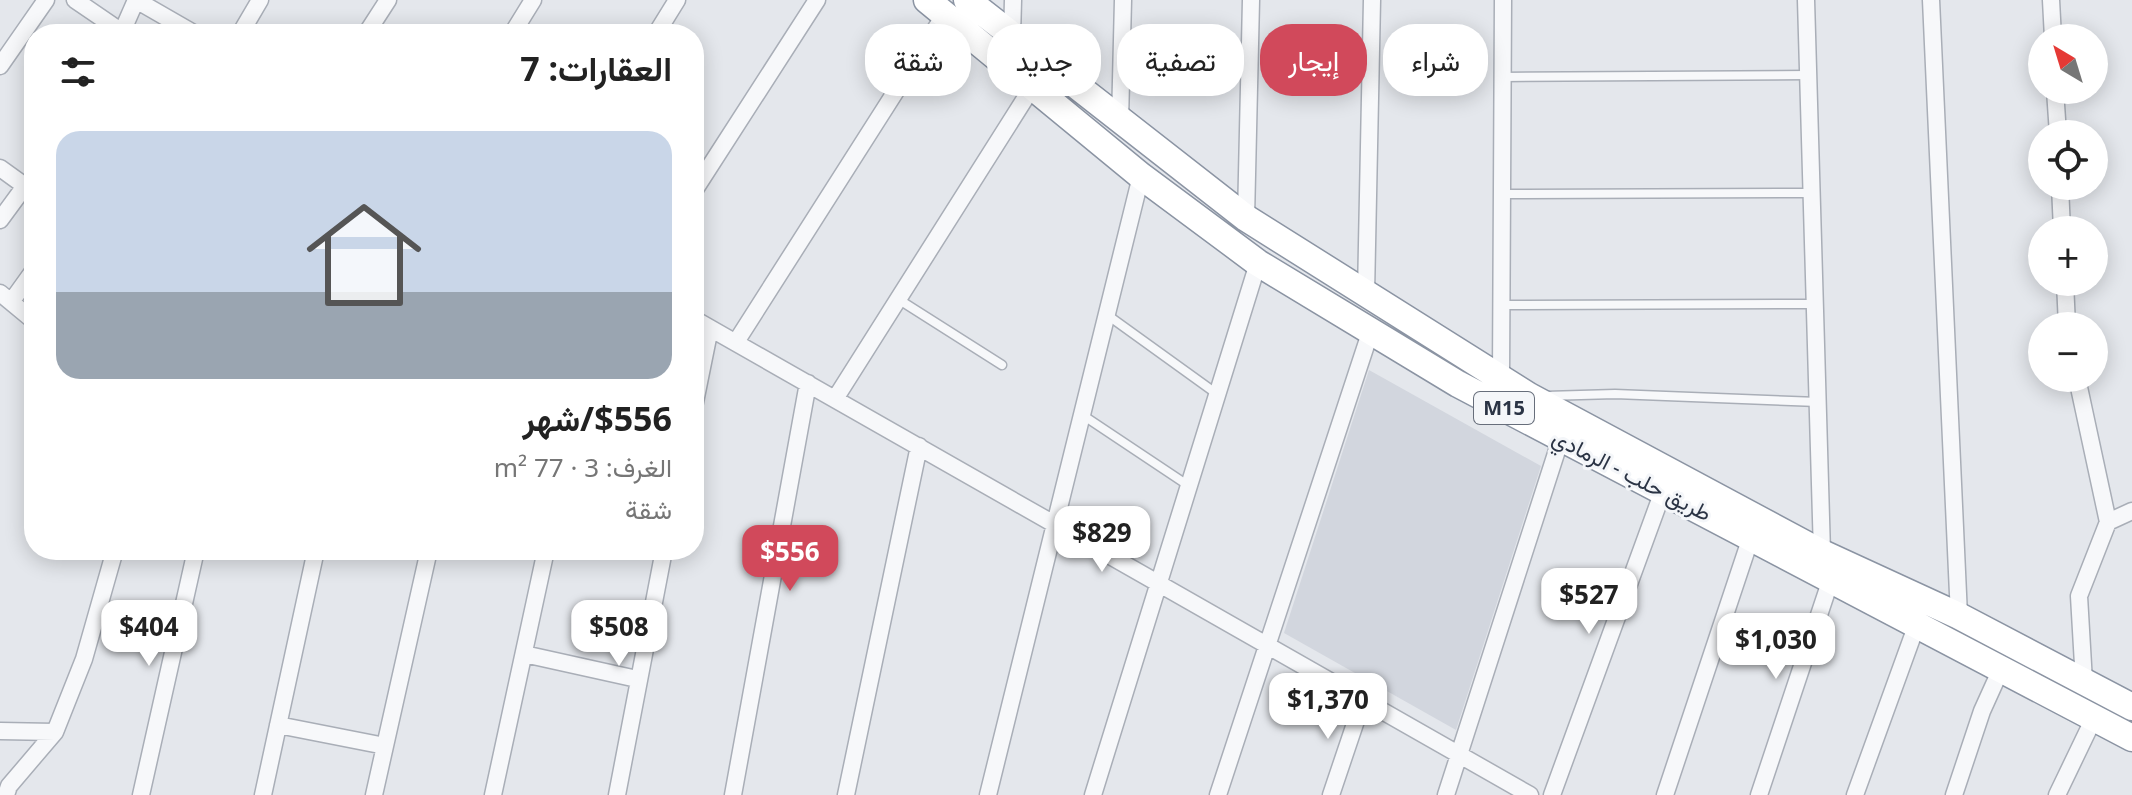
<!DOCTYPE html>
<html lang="ar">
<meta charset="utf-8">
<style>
:root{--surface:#fff;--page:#f6f6f6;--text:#222;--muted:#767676;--accent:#d1495b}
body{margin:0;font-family:"Noto Sans",Vazirmatn,sans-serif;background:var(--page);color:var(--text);direction:rtl;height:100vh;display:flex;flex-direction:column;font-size:30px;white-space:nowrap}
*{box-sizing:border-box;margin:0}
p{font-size:26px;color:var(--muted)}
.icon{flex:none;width:44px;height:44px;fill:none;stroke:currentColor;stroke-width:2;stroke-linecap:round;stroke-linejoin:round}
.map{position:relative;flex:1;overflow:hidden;direction:ltr}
.sheet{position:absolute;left:24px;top:24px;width:680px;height:536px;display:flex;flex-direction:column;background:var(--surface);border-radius:32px;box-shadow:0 4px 20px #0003;direction:rtl}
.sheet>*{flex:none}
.guide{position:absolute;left:728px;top:24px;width:760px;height:72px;direction:rtl;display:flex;gap:16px}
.needle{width:52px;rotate:322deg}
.tools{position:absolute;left:2028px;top:24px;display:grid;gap:16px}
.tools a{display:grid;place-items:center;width:80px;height:80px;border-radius:50%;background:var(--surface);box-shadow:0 4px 20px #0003;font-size:40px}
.price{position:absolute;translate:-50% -68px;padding:0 18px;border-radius:16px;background:#fff;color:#222;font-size:26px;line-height:52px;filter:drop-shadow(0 2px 4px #0008)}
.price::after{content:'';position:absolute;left:50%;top:48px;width:24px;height:18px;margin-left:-12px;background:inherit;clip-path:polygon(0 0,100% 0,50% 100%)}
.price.current{background:var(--accent);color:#fff}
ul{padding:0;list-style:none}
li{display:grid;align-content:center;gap:16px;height:424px;padding:0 32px}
li span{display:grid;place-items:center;height:248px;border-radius:24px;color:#555}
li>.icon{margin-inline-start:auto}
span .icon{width:144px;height:144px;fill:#fffc;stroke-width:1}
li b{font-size:34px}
h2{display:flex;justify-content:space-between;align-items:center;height:96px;padding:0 32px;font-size:34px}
.pill{padding:0 28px;border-radius:32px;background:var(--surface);box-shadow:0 4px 20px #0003;font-size:28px;line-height:72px}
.pill.current{background:var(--accent);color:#fff}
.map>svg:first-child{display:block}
.built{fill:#d2d6de}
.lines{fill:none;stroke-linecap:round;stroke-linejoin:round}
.service-casing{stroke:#a9aeb7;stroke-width:11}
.minor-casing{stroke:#a9aeb7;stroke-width:19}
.trunk-casing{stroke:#8b94a3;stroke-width:29}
.service{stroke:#f7f8fa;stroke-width:8}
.minor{stroke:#f7f8fa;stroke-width:16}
.trunk{stroke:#fff;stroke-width:26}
.labels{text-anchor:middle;stroke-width:6;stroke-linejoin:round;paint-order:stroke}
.shield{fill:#f4f6f9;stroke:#676e7b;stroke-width:2}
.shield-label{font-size:20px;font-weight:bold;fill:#2b3445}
.street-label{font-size:22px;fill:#2b3445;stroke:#f4f6f9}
</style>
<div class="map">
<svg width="2132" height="795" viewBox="0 0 2132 795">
<rect width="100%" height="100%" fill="#e4e7ec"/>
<path class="built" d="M 1369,370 L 1541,466 L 1456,730 L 1284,633 Z"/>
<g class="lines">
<defs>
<path id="service" d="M 1503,77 L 1808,75
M 1502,194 L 1812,193
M 898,299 L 1002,365
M 1501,305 L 1815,304
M 1106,314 L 1217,394
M 1546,396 L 1615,394 L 1818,402
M 1081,414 L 1189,486"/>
<path id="minor" d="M 75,0 L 122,32 L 136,0
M 136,0 L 195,34
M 1806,0 L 1822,553
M 1931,0 L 1959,616
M 2051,0 L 2053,38
M 240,34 L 260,0
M 366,34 L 388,0
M 512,34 L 533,0
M 656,34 L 677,0
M 1012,37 L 1013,0
M 0,66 L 46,0
M 2055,90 L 2058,134
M 1120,121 L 1123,0
M 0,168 L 25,186 L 0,220
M 2060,186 L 2062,230
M 694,191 L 817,0
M 1246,218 L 1251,0
M 2065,282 L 2067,326
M 0,293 L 34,321
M 1366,294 L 1372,0
M 11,302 L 34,270
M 694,319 L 1530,795
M 736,342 L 945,14
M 1501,376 L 1503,0
M 2077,378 L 2108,522 L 2079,596 L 2084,682
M 835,399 L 1033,86
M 694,407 L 710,328
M 2108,522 L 2132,511
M 524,654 L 637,679
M 278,725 L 385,746
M 0,731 L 55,732
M 6,795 L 9,786 L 55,732 L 84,659 L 115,550
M 141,795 L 196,550
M 263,795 L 316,550
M 374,795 L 429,550
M 493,795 L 546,550
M 617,795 L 664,550
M 733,795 L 808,383
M 846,795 L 919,446
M 988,795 L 1141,176
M 1093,795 L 1258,263
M 1218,795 L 1371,330
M 1331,795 L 1363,700
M 1446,795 L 1561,438
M 1552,795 L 1663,491
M 1665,795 L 1751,537
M 1759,795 L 1831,579
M 1855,795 L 1917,624
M 1954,795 L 1982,711 L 2001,669
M 2057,795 L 2094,718"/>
<path id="trunk" d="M 927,0 L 1141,176 L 1258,263 L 1458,384 L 2132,738
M 967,0 L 1246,218 L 1529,396 L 1822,553 L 1959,616 L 2132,707"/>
</defs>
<use href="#service" class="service-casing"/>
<use href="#minor" class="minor-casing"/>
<use href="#trunk" class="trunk-casing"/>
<use href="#service" class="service"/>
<use href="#minor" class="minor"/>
<use href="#trunk" class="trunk"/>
</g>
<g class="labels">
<rect class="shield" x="1474" y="392" width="60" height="32" rx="6"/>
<g class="shield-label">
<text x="1504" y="415">M15</text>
</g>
<g class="street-label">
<text transform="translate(1632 475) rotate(27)" y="8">طريق حلب - الرمادي</text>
</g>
</g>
</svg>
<div class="tools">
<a><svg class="needle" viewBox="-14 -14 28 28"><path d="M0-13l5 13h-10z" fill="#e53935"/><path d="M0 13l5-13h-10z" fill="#767676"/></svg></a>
<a><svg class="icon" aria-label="locate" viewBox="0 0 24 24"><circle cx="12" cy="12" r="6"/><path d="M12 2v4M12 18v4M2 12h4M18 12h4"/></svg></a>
<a>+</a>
<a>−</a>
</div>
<b class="price" style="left:1102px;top:574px">$829</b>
<b class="price current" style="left:790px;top:593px">$556</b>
<b class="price" style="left:1589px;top:636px">$527</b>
<b class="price" style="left:149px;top:668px">$404</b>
<b class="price" style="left:619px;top:668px">$508</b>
<b class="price" style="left:1776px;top:681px">$1,030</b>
<b class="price" style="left:1328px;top:741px">$1,370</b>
<div class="guide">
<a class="pill">شراء</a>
<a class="pill current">إيجار</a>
<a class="pill">تصفية</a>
<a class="pill">جديد</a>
<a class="pill">شقة</a>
</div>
<section class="sheet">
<h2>العقارات: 7<svg class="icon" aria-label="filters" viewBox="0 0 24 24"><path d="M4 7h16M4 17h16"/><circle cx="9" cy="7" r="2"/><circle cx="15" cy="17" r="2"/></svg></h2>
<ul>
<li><span style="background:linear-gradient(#c9d6e8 65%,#9aa5b1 0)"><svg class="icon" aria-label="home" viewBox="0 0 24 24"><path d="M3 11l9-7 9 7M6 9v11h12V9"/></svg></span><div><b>$556/شهر</b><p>الغرف: 3 · 77 m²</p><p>شقة</p></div></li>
</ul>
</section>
</div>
